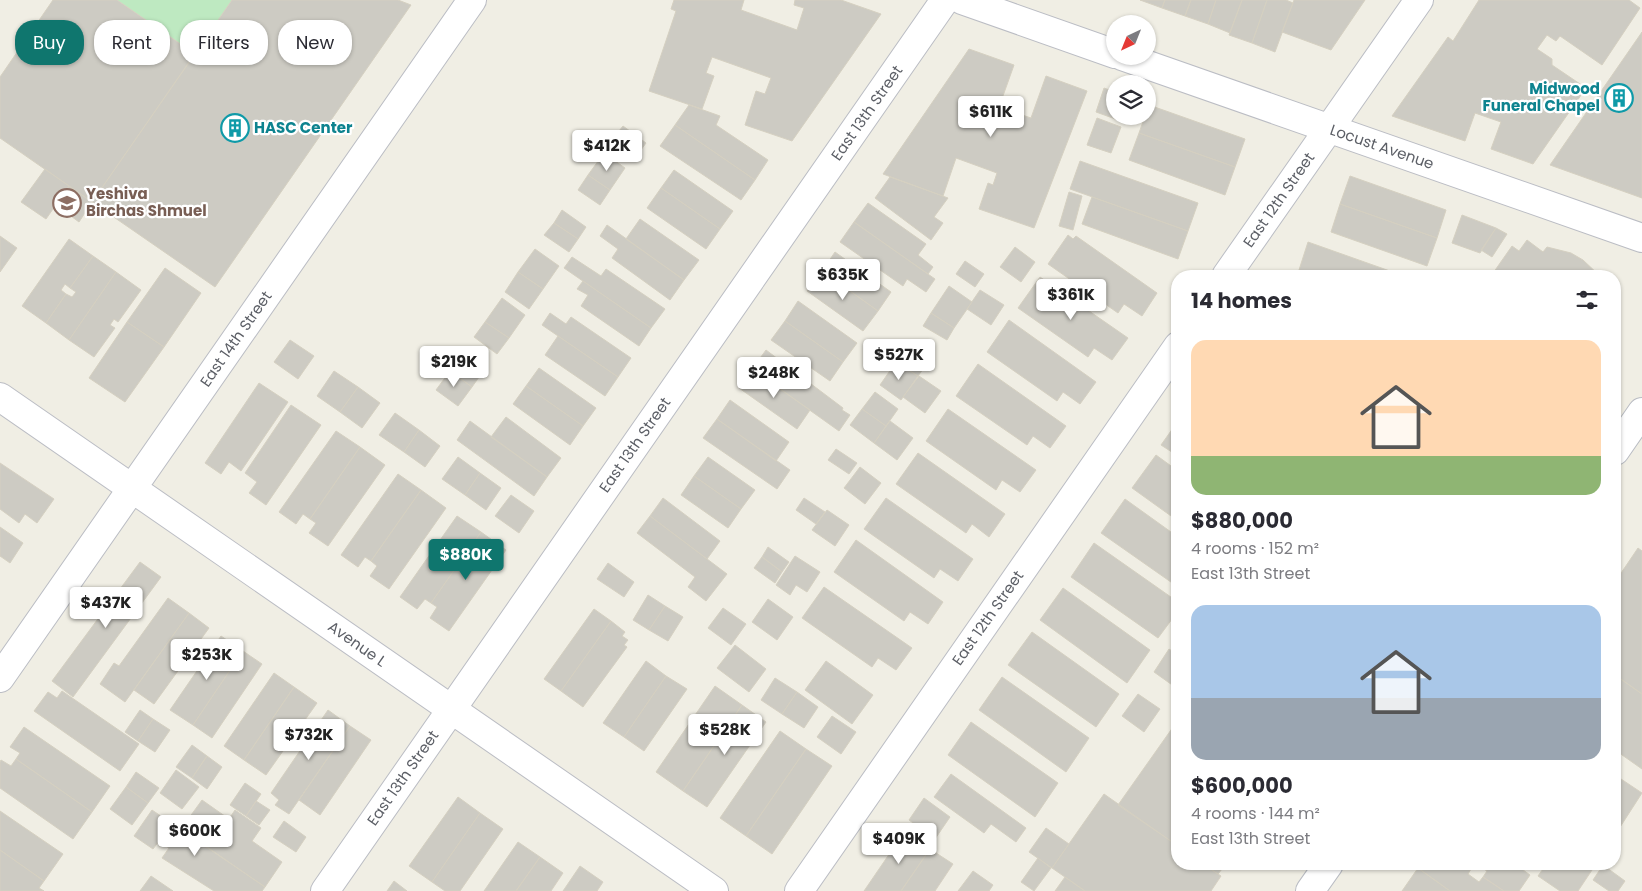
<!DOCTYPE html>
<meta charset="utf-8">
<style>
:root{--surface:#fff;--page:#f2f2f3;--text:#2b2b33;--muted:#7c7c81;--accent:#0f766e}
body{margin:0;font-family:Poppins,sans-serif;background:var(--page);color:var(--text);height:100vh;display:flex;flex-direction:column;font-size:19px;white-space:nowrap}
*{box-sizing:border-box;margin:0}
p{font-size:16px;color:var(--muted)}
.icon{flex:none;width:28px;height:28px;fill:none;stroke:currentColor;stroke-width:2;stroke-linecap:round;stroke-linejoin:round}
.map{position:relative;flex:1;overflow:hidden}
.sheet{position:absolute;left:1171px;top:270px;width:450px;height:600px;display:flex;flex-direction:column;background:var(--surface);border-radius:20px;box-shadow:0 1px 4px #0004}
.sheet>*{flex:none}
.banner{position:absolute;left:15px;top:20px;width:475px;height:45px;display:flex;gap:10px}
.needle{width:32px;rotate:223deg}
.controls{position:absolute;left:1106px;top:15px;display:grid;gap:10px}
.controls a{display:grid;place-items:center;width:50px;height:50px;border-radius:50%;background:var(--surface);box-shadow:0 1px 4px #0004;font-size:25px}
.price{position:absolute;translate:-50% -42px;padding:0 11px;border-radius:5px;background:#fff;color:#222;font-size:16px;line-height:32px;filter:drop-shadow(0 1px 2px #0008)}
.price::after{content:'';position:absolute;left:50%;top:30px;width:15px;height:11px;margin-left:-8px;background:inherit;clip-path:polygon(0 0,100% 0,50% 100%)}
.price.on{background:var(--accent);color:#fff}
ul{padding:0;list-style:none}
li{display:grid;align-content:center;gap:10px;height:265px;padding:0 20px}
li span{display:grid;place-items:center;height:155px;border-radius:15px;color:#555}
li>.icon{margin-inline-start:auto}
span .icon{width:90px;height:90px;fill:#fffc;stroke-width:1}
li b{font-size:21px}
h2{display:flex;justify-content:space-between;align-items:center;height:60px;padding:0 20px;font-size:21px}
.tag{padding:0 18px;border-radius:20px;background:var(--surface);box-shadow:0 1px 4px #0004;font-size:18px;line-height:45px}
.tag.on{background:var(--accent);color:#fff}
.map>svg:first-child{display:block}
.green{fill:#bee9c1}
.building{fill:#cdcbc3;stroke:#d5d0c1}
.lines{fill:none;stroke-linecap:round;stroke-linejoin:round}
.street-casing{stroke:#bbbdc4;stroke-width:30}
.secondary-casing{stroke:#b9bcc3;stroke-width:30}
.street{stroke:#fff;stroke-width:28}
.secondary{stroke:#fff;stroke-width:28}
.labels{text-anchor:middle;stroke-width:4.5;stroke-linejoin:round;paint-order:stroke}
.culture-label{font-size:15px;font-weight:bold;fill:#0d838f;stroke:#fff;text-anchor:end}
.street-label{font-size:15px;fill:#5c5f66;stroke:#fff}
.education-label{font-size:15px;font-weight:bold;fill:#785e54;stroke:#fff;text-anchor:start}
</style>
<div class="map">
<svg width="1642" height="891" viewBox="0 0 1642 891">
<rect width="100%" height="100%" fill="#f0eee4"/>
<path class="green" d="M 117,0 L 232,0 L 195,54 Z"/>
<path class="building" d="M 53,0 L 117,0 L 195,54 L 92,202 L 0,138 L 0,77 Z
M 232,0 L 398,0 L 411,5 L 215,287 L 92,202 Z
M 674,0 L 744,0 L 741,10 L 797,30 L 804,8 L 794,5 L 795,0 L 841,0 L 881,14 L 792,141 L 745,125 L 756,91 L 765,94 L 771,78 L 712,57 L 706,73 L 714,76 L 702,109 L 649,91 L 676,11 L 671,9 Z
M 1140,0 L 1165,0 L 1162,8 Z
M 1165,0 L 1191,0 L 1185,16 L 1162,8 Z
M 1191,0 L 1216,0 L 1208,24 L 1185,16 Z
M 1216,0 L 1242,0 L 1230,33 L 1208,24 Z
M 1242,0 L 1267,0 L 1252,43 L 1229,35 Z
M 1267,0 L 1286,0 L 1293,3 L 1275,52 L 1252,43 Z
M 1294,0 L 1365,0 L 1331,50 L 1282,32 Z
M 1479,0 L 1629,0 L 1640,8 L 1602,65 L 1560,36 L 1556,41 L 1547,35 L 1537,49 L 1552,59 L 1552,65 L 1586,88 L 1533,164 L 1491,149 L 1501,122 L 1475,113 L 1465,141 L 1392,116 L 1448,37 L 1453,41 Z
M 1642,32 L 1642,198 L 1550,165 Z
M 969,49 L 1014,65 L 999,107 L 1031,118 L 1046,76 L 1087,91 L 1034,228 L 979,209 L 988,183 L 993,185 L 997,173 L 956,158 L 943,196 L 883,174 Z
M 1104,88 L 1115,92 L 1115,116 L 1123,116 L 1121,121 L 1096,112 Z
M 689,105 L 720,116 L 716,125 L 768,160 L 755,180 L 675,125 Z
M 1149,105 L 1245,139 L 1235,167 L 1139,133 L 1145,116 L 1148,116 Z
M 1097,118 L 1121,127 L 1111,153 L 1087,145 Z
M 675,125 L 755,180 L 741,200 L 660,146 Z
M 623,126 L 646,143 L 635,158 L 611,141 Z
M 1139,133 L 1235,167 L 1225,195 L 1129,160 Z
M 604,153 L 625,168 L 610,190 L 588,175 Z
M 1080,161 L 1198,203 L 1188,231 L 1070,189 Z
M 45,169 L 69,186 L 46,219 L 21,202 Z
M 674,170 L 733,211 L 720,229 L 661,188 Z
M 588,175 L 610,190 L 600,205 L 578,190 Z
M 1350,176 L 1446,210 L 1437,238 L 1340,204 Z
M 890,177 L 948,198 L 934,217 L 943,223 L 931,240 L 875,198 Z
M 69,186 L 92,202 L 79,222 L 56,205 Z
M 661,188 L 720,229 L 706,249 L 647,208 Z
M 1069,192 L 1082,196 L 1073,230 L 1059,226 Z
M 1092,197 L 1188,231 L 1178,259 L 1082,224 Z
M 868,203 L 926,244 L 918,255 L 933,267 L 928,274 L 854,222 Z
M 1340,204 L 1437,238 L 1427,266 L 1331,232 Z
M 562,210 L 586,227 L 578,239 L 554,223 Z
M 1462,215 L 1496,228 L 1480,253 L 1452,243 Z
M 640,219 L 699,260 L 684,280 L 626,239 Z
M 854,222 L 935,279 L 926,292 L 907,279 L 903,286 L 840,242 Z
M 554,223 L 578,239 L 569,252 L 544,235 Z
M 607,225 L 684,280 L 670,300 L 612,258 L 618,249 L 600,236 Z
M 1496,228 L 1507,234 L 1492,257 L 1481,250 Z
M 1068,235 L 1073,239 L 1076,236 L 1157,293 L 1142,316 L 1124,304 L 1118,313 L 1048,264 Z
M 0,236 L 17,248 L 0,272 Z
M 69,239 L 93,256 L 70,288 L 65,284 L 61,290 L 66,294 L 46,323 L 22,306 Z
M 1527,240 L 1543,252 L 1547,247 L 1571,253 L 1583,260 L 1600,276 L 1491,276 L 1512,246 L 1519,251 Z
M 1308,242 L 1404,276 L 1317,276 L 1299,270 Z
M 1015,247 L 1035,262 L 1021,282 L 1000,267 Z
M 535,249 L 559,266 L 543,289 L 518,272 Z
M 835,252 L 891,292 L 878,311 L 822,271 Z
M 93,256 L 116,272 L 69,340 L 46,323 L 66,294 L 72,297 L 76,292 L 70,288 Z
M 572,257 L 601,276 L 606,269 L 665,309 L 651,328 L 564,268 Z
M 965,261 L 984,274 L 975,287 L 956,274 Z
M 165,268 L 201,293 L 164,347 L 127,322 Z
M 1299,270 L 1317,276 L 1296,276 Z
M 822,271 L 878,311 L 863,331 L 807,291 Z
M 116,272 L 141,290 L 118,322 L 114,319 L 110,325 L 115,328 L 94,357 L 69,340 Z
M 518,272 L 543,289 L 529,309 L 505,292 Z
M 1040,277 L 1128,338 L 1112,360 L 1094,348 L 1088,357 L 1018,308 Z
M 583,281 L 651,328 L 639,346 L 581,306 L 588,295 L 577,289 Z
M 949,286 L 972,302 L 954,328 L 931,313 Z
M 980,290 L 1004,305 L 991,325 L 967,309 Z
M 502,298 L 525,315 L 509,338 L 485,322 Z
M 798,301 L 857,343 L 843,362 L 785,321 Z
M 550,313 L 566,324 L 571,317 L 631,358 L 618,377 L 542,325 Z
M 931,313 L 954,328 L 947,340 L 923,326 Z
M 1009,320 L 1096,382 L 1080,404 L 1063,392 L 1057,401 L 987,352 Z
M 785,321 L 843,362 L 830,381 L 771,340 Z
M 127,322 L 164,347 L 125,402 L 89,378 Z
M 485,322 L 509,338 L 497,354 L 474,337 Z
M 558,336 L 618,377 L 605,396 L 545,355 Z
M 290,340 L 314,356 L 298,379 L 274,362 Z
M 766,350 L 843,408 L 842,410 L 850,415 L 839,431 L 752,369 Z
M 905,350 L 926,365 L 918,376 L 896,362 Z
M 462,354 L 484,370 L 472,387 L 450,371 Z
M 896,362 L 918,376 L 901,400 L 880,385 Z
M 978,364 L 1066,426 L 1050,448 L 1033,436 L 1027,445 L 956,396 Z
M 539,368 L 596,408 L 583,426 L 526,386 Z
M 752,369 L 810,410 L 797,429 L 739,388 Z
M 334,371 L 358,387 L 340,412 L 317,396 Z
M 450,371 L 472,387 L 458,406 L 436,390 Z
M 919,376 L 941,391 L 925,413 L 903,397 Z
M 259,383 L 288,402 L 241,471 L 229,462 L 221,474 L 205,463 Z
M 526,386 L 583,426 L 570,445 L 513,404 Z
M 358,387 L 380,403 L 362,428 L 340,412 Z
M 875,392 L 898,409 L 886,426 L 862,409 Z
M 730,400 L 789,442 L 776,461 L 717,419 Z
M 291,405 L 321,425 L 266,505 L 249,493 L 257,482 L 245,473 Z
M 862,409 L 886,426 L 874,443 L 850,425 Z
M 948,409 L 1036,470 L 1020,492 L 1002,480 L 996,490 L 926,441 Z
M 395,413 L 419,430 L 404,452 L 379,435 Z
M 506,417 L 561,458 L 547,477 L 491,437 Z
M 717,419 L 790,470 L 777,489 L 703,438 Z
M 470,421 L 547,477 L 534,496 L 457,440 Z
M 890,421 L 913,438 L 897,460 L 874,443 Z
M 1178,421 L 1178,456 L 1161,445 Z
M 419,430 L 440,446 L 425,467 L 404,452 Z
M 336,431 L 360,447 L 310,519 L 303,514 L 296,524 L 279,512 Z
M 360,447 L 385,465 L 328,546 L 309,533 L 316,523 L 310,519 Z
M 836,449 L 857,463 L 849,474 L 828,460 Z
M 918,453 L 1005,514 L 989,537 L 972,524 L 966,533 L 896,484 Z
M 1156,455 L 1178,471 L 1178,521 L 1132,488 Z
M 458,457 L 480,473 L 465,495 L 442,479 Z
M 708,457 L 755,490 L 741,509 L 694,476 Z
M 0,463 L 54,499 L 37,523 L 25,514 L 19,523 L 0,509 Z
M 860,467 L 881,483 L 865,504 L 844,488 Z
M 480,473 L 501,488 L 486,510 L 465,495 Z
M 398,474 L 421,490 L 371,561 L 365,557 L 358,567 L 341,555 Z
M 694,476 L 741,509 L 728,528 L 681,495 Z
M 421,490 L 446,508 L 389,589 L 370,576 L 377,566 L 371,561 Z
M 511,495 L 534,511 L 519,533 L 495,516 Z
M 663,498 L 720,541 L 707,559 L 650,516 Z
M 804,498 L 825,512 L 816,524 L 796,510 Z
M 886,498 L 973,559 L 958,581 L 940,569 L 934,578 L 864,529 Z
M 1125,499 L 1178,537 L 1178,587 L 1101,533 Z
M 827,510 L 849,525 L 835,546 L 812,530 Z
M 457,516 L 481,532 L 431,603 L 425,599 L 417,609 L 400,597 Z
M 650,516 L 727,574 L 706,601 L 688,587 L 695,577 L 637,533 Z
M 0,527 L 23,543 L 10,563 L 0,556 Z
M 481,532 L 506,550 L 449,631 L 430,618 L 437,607 L 431,603 Z
M 856,540 L 943,602 L 928,624 L 910,612 L 904,621 L 834,572 Z
M 1094,543 L 1178,602 L 1178,611 L 1158,638 L 1071,577 Z
M 768,547 L 789,562 L 782,572 L 762,557 Z
M 1638,548 L 1642,551 L 1642,694 L 1615,675 L 1615,582 Z
M 795,556 L 820,572 L 807,592 L 796,585 L 790,595 L 776,585 Z
M 762,557 L 782,572 L 775,583 L 754,568 Z
M 140,562 L 161,577 L 73,697 L 52,681 Z
M 608,563 L 634,582 L 624,597 L 597,579 Z
M 824,587 L 912,648 L 896,670 L 878,658 L 872,667 L 802,618 Z
M 1063,588 L 1150,650 L 1127,683 L 1040,620 Z
M 648,595 L 665,606 L 649,630 L 633,620 Z
M 168,598 L 189,613 L 125,702 L 100,684 L 114,663 L 119,666 Z
M 768,599 L 793,617 L 777,640 L 752,622 Z
M 665,606 L 683,617 L 668,641 L 649,630 Z
M 723,608 L 746,624 L 731,645 L 708,628 Z
M 594,609 L 611,621 L 561,691 L 544,679 Z
M 189,613 L 209,628 L 154,704 L 134,690 Z
M 611,621 L 625,632 L 622,636 L 628,640 L 624,645 L 627,647 L 583,707 L 561,691 Z
M 1032,632 L 1119,694 L 1096,727 L 1008,665 Z
M 221,636 L 243,651 L 193,725 L 170,710 Z
M 735,645 L 766,669 L 749,692 L 717,668 Z
M 1169,649 L 1178,655 L 1178,683 L 1175,687 L 1154,672 Z
M 243,651 L 262,664 L 212,738 L 193,725 Z
M 646,661 L 666,676 L 624,737 L 603,723 Z
M 826,661 L 873,695 L 852,724 L 805,690 Z
M 274,673 L 294,687 L 244,760 L 224,746 Z
M 1615,675 L 1642,694 L 1642,769 L 1615,750 Z
M 666,676 L 687,689 L 644,751 L 624,737 Z
M 1002,677 L 1089,738 L 1066,772 L 979,710 Z
M 775,678 L 797,692 L 782,714 L 761,700 Z
M 715,686 L 742,705 L 683,791 L 656,772 Z
M 294,687 L 317,703 L 266,775 L 244,760 Z
M 62,691 L 139,744 L 120,771 L 34,711 L 48,692 L 57,698 Z
M 797,692 L 818,707 L 804,728 L 782,714 Z
M 1138,694 L 1160,709 L 1144,732 L 1122,716 Z
M 742,705 L 766,722 L 707,807 L 683,791 Z
M 140,710 L 153,719 L 138,741 L 125,732 Z
M 328,710 L 350,726 L 289,814 L 275,805 L 279,800 L 271,793 Z
M 832,716 L 856,732 L 841,754 L 817,737 Z
M 153,719 L 170,730 L 155,752 L 138,741 Z
M 1178,720 L 1178,846 L 1118,805 Z
M 971,722 L 1058,783 L 1035,817 L 948,755 Z
M 350,726 L 371,740 L 320,815 L 299,800 Z
M 24,727 L 110,786 L 92,812 L 16,759 L 20,753 L 10,747 Z
M 780,731 L 806,749 L 746,836 L 720,818 Z
M 192,745 L 207,756 L 192,778 L 176,767 Z
M 806,749 L 832,766 L 772,854 L 746,836 Z
M 207,756 L 222,767 L 207,789 L 192,778 Z
M 16,759 L 92,812 L 73,839 L 0,788 L 0,762 L 1,760 L 11,766 Z
M 176,770 L 199,787 L 182,809 L 160,793 Z
M 136,772 L 159,788 L 148,803 L 126,787 Z
M 951,774 L 1026,828 L 1016,842 L 991,824 L 984,833 L 934,797 Z
M 1615,775 L 1642,793 L 1615,835 Z
M 245,783 L 261,794 L 246,816 L 230,805 Z
M 126,787 L 148,803 L 132,825 L 110,809 Z
M 1104,794 L 1178,846 L 1178,864 L 1203,864 L 1221,876 L 1211,891 L 1085,891 L 1052,868 Z
M 458,797 L 480,813 L 432,882 L 409,866 Z
M 924,798 L 950,817 L 935,839 L 909,820 Z
M 202,800 L 229,819 L 235,810 L 261,828 L 252,841 L 282,862 L 265,887 L 181,829 Z
M 256,801 L 270,810 L 259,825 L 246,816 Z
M 152,810 L 265,887 L 262,891 L 214,891 L 162,858 L 169,848 L 159,841 L 153,849 L 134,836 Z
M 0,811 L 63,854 L 44,881 L 0,850 Z
M 480,813 L 503,829 L 460,891 L 445,891 L 432,882 Z
M 284,821 L 306,837 L 296,852 L 273,837 Z
M 1046,828 L 1069,844 L 1052,868 L 1029,852 Z
M 905,831 L 930,849 L 901,891 L 864,891 Z
M 518,842 L 540,857 L 516,891 L 484,891 Z
M 930,849 L 953,864 L 935,891 L 901,891 Z
M 0,850 L 44,881 L 39,888 L 44,891 L 0,891 Z
M 540,857 L 563,873 L 551,891 L 516,891 Z
M 1038,858 L 1051,868 L 1034,891 L 1021,882 Z
M 1203,864 L 1226,864 L 1218,874 Z
M 1421,864 L 1464,864 L 1471,869 L 1468,874 L 1479,882 L 1483,877 L 1504,891 L 1450,891 L 1418,868 Z
M 1476,864 L 1515,864 L 1530,875 L 1519,891 L 1504,891 L 1483,877 L 1487,871 Z
M 1543,864 L 1596,864 L 1578,891 L 1560,891 L 1538,876 L 1545,866 Z
M 1603,865 L 1625,881 L 1618,891 L 1609,891 L 1593,880 Z
M 580,866 L 603,882 L 597,891 L 563,891 Z
M 1418,868 L 1450,891 L 1402,891 Z
M 973,871 L 993,885 L 989,891 L 958,891 Z
M 151,876 L 173,891 L 140,891 Z
M 1065,877 L 1085,891 L 1055,891 Z
M 394,881 L 407,891 L 387,891 Z"/>
<g class="lines">
<defs>
<path id="street" d="M 962,0 L 1115,54
M 1122,56 L 1642,238
M 1226,276 L 1419,0
M 0,397 L 714,891
M 0,678 L 472,0
M 325,891 L 945,0
M 799,891 L 1178,346"/>
<path id="secondary" d="M 1615,451 L 1642,412
M 1310,891 L 1329,864"/>
</defs>
<use href="#street" class="street-casing"/>
<use href="#secondary" class="secondary-casing"/>
<use href="#street" class="street"/>
<use href="#secondary" class="secondary"/>
</g>
<defs>
<symbol id="building-ring" viewBox="-11 -11 22 22"><circle r="9.5" fill="#fff" stroke="#0f9aa8" stroke-width="1.5"/><path d="M-4-6H4V6H1V3H-1V6H-4ZM-2.5-4.3h1.7v1.8h-1.7ZM.8-4.3h1.7v1.8H.8ZM-2.5-1h1.7V.8h-1.7ZM.8-1h1.7V.8H.8Z" fill="#0f9aa8"/></symbol>
<symbol id="school-ring" viewBox="-11 -11 22 22"><circle r="9.5" fill="#fff" stroke="#8d6e63" stroke-width="1.5"/><path d="M0-5L7-2L0 1L-7-2ZM-4 1L0 2.5L4 1V4Q0 6-4 4Z" fill="#8d6e63"/></symbol>
</defs>
<g fill-rule="evenodd">
<use href="#building-ring" x="1603" y="82" width="32" height="32"/>
<use href="#building-ring" x="219" y="112" width="32" height="32"/>
<use href="#school-ring" x="51" y="187" width="32" height="32"/>
</g>
<g class="labels">
<g class="culture-label">
<text x="1600" y="94">Midwood<tspan x="1600" dy="17">Funeral Chapel</tspan></text>
<text x="254" y="133" text-anchor="start">HASC Center</text>
</g>
<g class="street-label">
<text transform="translate(867 113) rotate(-55)" y="5">East 13th Street</text>
<text transform="translate(1382 147) rotate(19)" y="5">Locust Avenue</text>
<text transform="translate(1279 200) rotate(-55)" y="5">East 12th Street</text>
<text transform="translate(236 339) rotate(-55)" y="5">East 14th Street</text>
<text transform="translate(635 445) rotate(-55)" y="5">East 13th Street</text>
<text transform="translate(988 618) rotate(-55)" y="5">East 12th Street</text>
<text transform="translate(357 644) rotate(35)" y="5">Avenue L</text>
<text transform="translate(403 778) rotate(-55)" y="5">East 13th Street</text>
</g>
<g class="education-label">
<text x="86" y="199">Yeshiva<tspan x="86" dy="17">Birchas Shmuel</tspan></text>
</g>
</g>
</svg>
<div class="controls">
<a><svg class="needle" viewBox="-14 -14 28 28"><path d="M0-13l5 13h-10z" fill="#e53935"/><path d="M0 13l5-13h-10z" fill="#7c7c81"/></svg></a>
<a><svg class="icon" aria-label="layers" viewBox="0 0 24 24"><path d="M12 4l9 5-9 5-9-5zM3 14l9 5 9-5"/></svg></a>
</div>
<b class="price" style="left:991px;top:138px">$611K</b>
<b class="price" style="left:607px;top:172px">$412K</b>
<b class="price" style="left:843px;top:301px">$635K</b>
<b class="price" style="left:1071px;top:321px">$361K</b>
<b class="price" style="left:899px;top:381px">$527K</b>
<b class="price" style="left:454px;top:388px">$219K</b>
<b class="price" style="left:774px;top:399px">$248K</b>
<b class="price on" style="left:466px;top:581px">$880K</b>
<b class="price" style="left:106px;top:629px">$437K</b>
<b class="price" style="left:207px;top:681px">$253K</b>
<b class="price" style="left:725px;top:756px">$528K</b>
<b class="price" style="left:309px;top:761px">$732K</b>
<b class="price" style="left:195px;top:857px">$600K</b>
<b class="price" style="left:899px;top:865px">$409K</b>
<div class="banner">
<a class="tag on">Buy</a>
<a class="tag">Rent</a>
<a class="tag">Filters</a>
<a class="tag">New</a>
</div>
<section class="sheet">
<h2>14 homes<svg class="icon" aria-label="filters" viewBox="0 0 24 24"><path d="M4 7h16M4 17h16"/><circle cx="9" cy="7" r="2"/><circle cx="15" cy="17" r="2"/></svg></h2>
<ul>
<li><span style="background:linear-gradient(#ffd9b3 75%,#8fb573 0)"><svg class="icon" aria-label="home" viewBox="0 0 24 24"><path d="M3 11l9-7 9 7M6 9v11h12V9"/></svg></span><div><b>$880,000</b><p>4 rooms · 152 m²</p><p>East 13th Street</p></div></li>
<li><span style="background:linear-gradient(#a9c7e8 60%,#9aa5b1 0)"><svg class="icon" aria-label="home" viewBox="0 0 24 24"><path d="M3 11l9-7 9 7M6 9v11h12V9"/></svg></span><div><b>$600,000</b><p>4 rooms · 144 m²</p><p>East 13th Street</p></div></li>
</ul>
</section>
</div>
